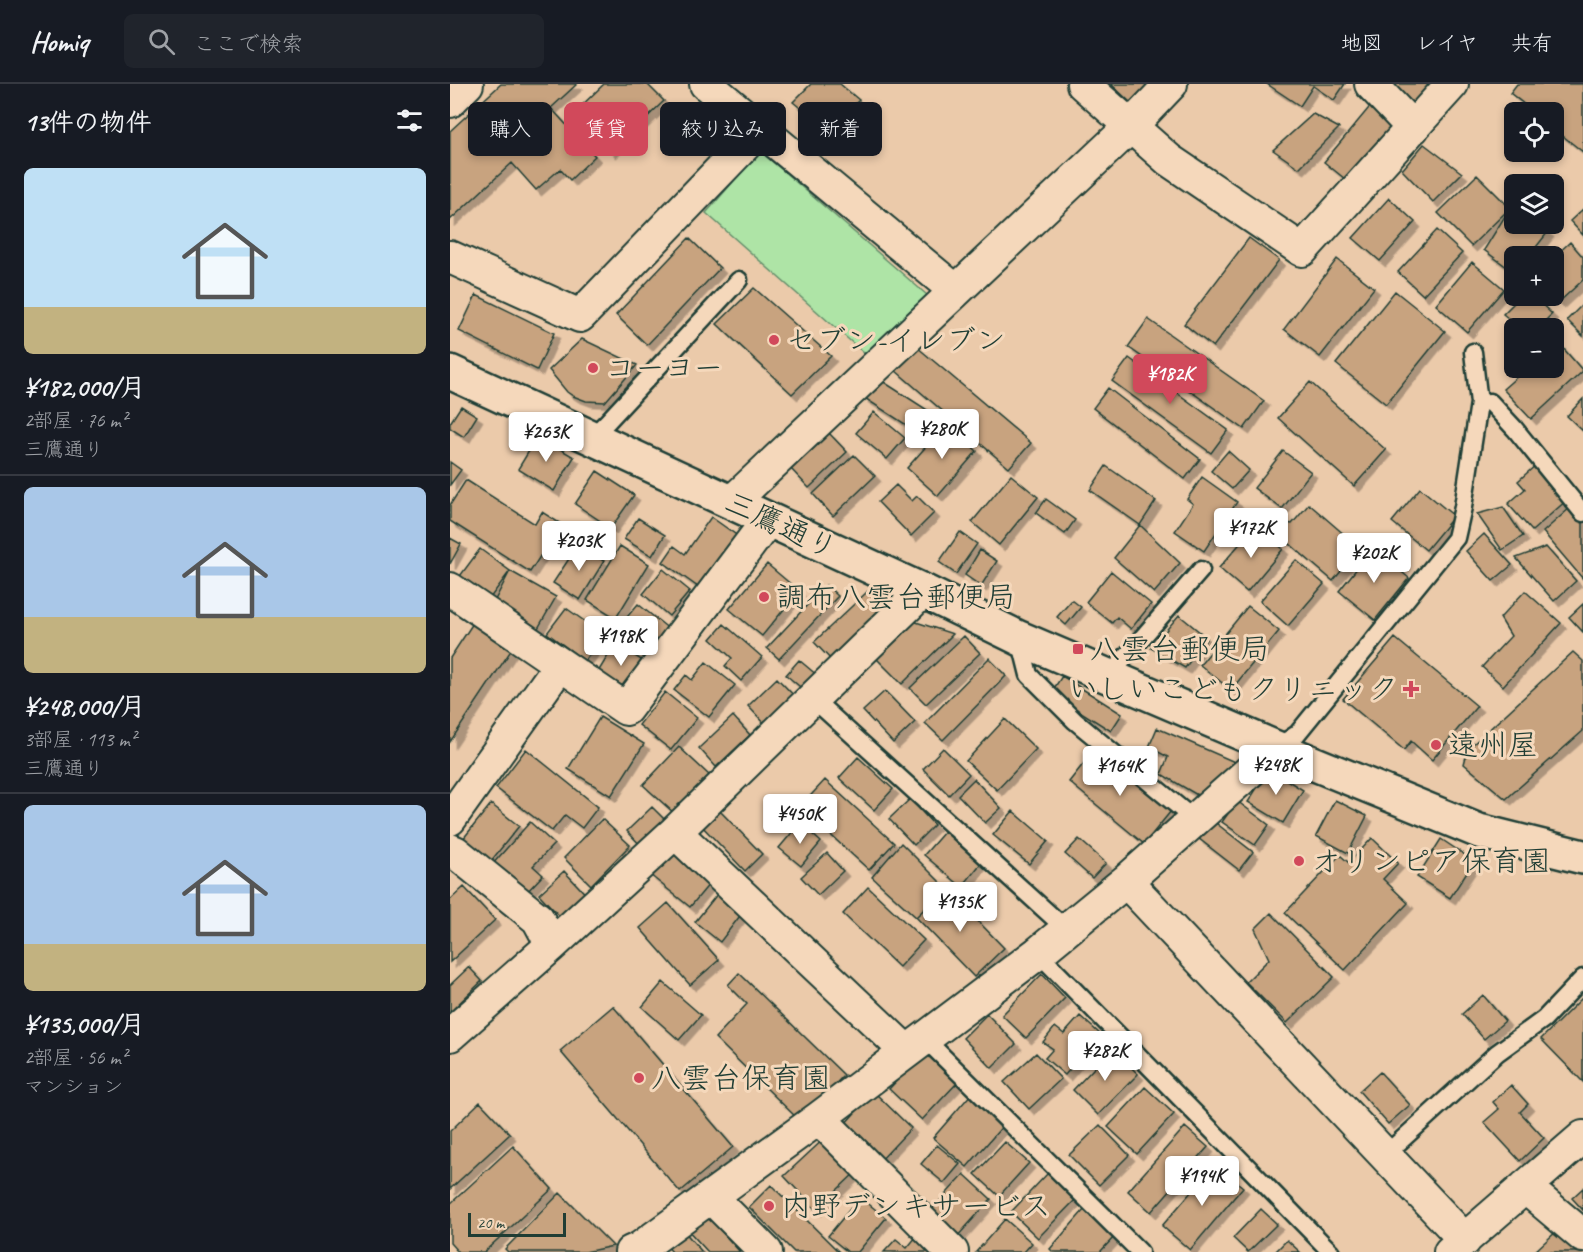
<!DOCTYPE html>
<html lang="ja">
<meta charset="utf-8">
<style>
:root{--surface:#171b24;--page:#20242c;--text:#f1f3f6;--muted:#9ea1a6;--line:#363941;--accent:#d1495b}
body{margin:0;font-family:Caveat,"Klee One",sans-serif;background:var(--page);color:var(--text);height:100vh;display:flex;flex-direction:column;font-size:22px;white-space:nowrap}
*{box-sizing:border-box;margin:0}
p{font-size:20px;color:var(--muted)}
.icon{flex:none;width:33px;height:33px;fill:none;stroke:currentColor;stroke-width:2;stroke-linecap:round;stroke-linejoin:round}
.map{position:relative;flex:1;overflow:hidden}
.sheet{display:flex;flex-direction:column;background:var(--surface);width:450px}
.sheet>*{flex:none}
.guide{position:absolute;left:18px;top:18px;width:570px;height:54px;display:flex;gap:12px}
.buttons{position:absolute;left:1054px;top:18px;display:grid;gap:12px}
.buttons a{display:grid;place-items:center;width:60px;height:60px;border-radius:9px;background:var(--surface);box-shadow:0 3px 9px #0003;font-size:30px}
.scale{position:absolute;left:18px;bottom:15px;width:98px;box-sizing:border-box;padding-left:6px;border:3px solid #1f3d34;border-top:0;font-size:16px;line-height:21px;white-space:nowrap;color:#1f3d34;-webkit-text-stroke:4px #f5d8bb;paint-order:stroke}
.price{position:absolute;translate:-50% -51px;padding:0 14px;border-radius:6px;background:#fff;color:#222;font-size:20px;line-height:39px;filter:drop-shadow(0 2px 3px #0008)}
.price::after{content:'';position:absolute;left:50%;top:36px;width:18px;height:14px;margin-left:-9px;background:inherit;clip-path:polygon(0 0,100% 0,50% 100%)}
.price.selected{background:var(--accent);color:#fff}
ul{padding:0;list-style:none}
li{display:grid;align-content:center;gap:12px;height:318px;padding:0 24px}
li+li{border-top:2px solid var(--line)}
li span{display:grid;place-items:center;height:186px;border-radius:9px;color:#555}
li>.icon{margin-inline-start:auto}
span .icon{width:108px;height:108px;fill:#fffc;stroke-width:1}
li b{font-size:26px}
h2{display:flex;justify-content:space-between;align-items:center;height:72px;padding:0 24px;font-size:26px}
.pill{padding:0 21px;border-radius:9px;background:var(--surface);box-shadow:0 3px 9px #0003;font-size:21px;line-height:54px}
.pill.selected{background:var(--accent);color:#fff}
header{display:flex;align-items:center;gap:36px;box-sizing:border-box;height:84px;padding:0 30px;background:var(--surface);border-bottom:2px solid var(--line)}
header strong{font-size:28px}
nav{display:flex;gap:33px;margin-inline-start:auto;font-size:21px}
.search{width:420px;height:54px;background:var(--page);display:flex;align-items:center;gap:15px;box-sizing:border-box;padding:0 21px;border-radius:9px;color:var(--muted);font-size:22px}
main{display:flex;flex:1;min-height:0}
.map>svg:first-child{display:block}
.green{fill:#aee4a6;stroke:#66906d;stroke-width:1.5}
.building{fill:#c8a37f;stroke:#1f3d34;stroke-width:1.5;filter:url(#shadow)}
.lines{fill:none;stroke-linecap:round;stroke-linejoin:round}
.service-casing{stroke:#1f3d34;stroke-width:21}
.minor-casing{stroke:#1f3d34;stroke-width:36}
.secondary-casing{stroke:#1f3d34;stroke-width:38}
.service{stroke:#f5d8bb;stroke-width:16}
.minor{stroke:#f5d8bb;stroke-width:32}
.secondary{stroke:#f5d8bb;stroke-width:33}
.poi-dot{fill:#d1495b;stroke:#f5d8bb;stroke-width:2}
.labels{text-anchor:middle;stroke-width:6;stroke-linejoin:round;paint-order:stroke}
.poi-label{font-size:30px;fill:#1f3d34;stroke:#f5d8bb;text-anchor:start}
.street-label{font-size:30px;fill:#1f3d34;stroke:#f5d8bb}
</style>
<header>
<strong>Homiq</strong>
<div class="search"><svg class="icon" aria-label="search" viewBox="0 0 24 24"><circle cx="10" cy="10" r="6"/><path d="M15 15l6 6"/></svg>ここで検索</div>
<nav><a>地図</a><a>レイヤ</a><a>共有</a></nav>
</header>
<main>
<section class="sheet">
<h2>13件の物件<svg class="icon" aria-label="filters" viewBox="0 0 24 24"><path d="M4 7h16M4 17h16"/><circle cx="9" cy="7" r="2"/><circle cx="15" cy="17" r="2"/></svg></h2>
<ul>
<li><span style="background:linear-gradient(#bfe0f5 75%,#c2b280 0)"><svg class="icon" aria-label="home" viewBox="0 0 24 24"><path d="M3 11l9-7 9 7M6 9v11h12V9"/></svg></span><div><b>¥182,000/月</b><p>2部屋 · 76 m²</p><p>三鷹通り</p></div></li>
<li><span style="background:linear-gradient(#a9c7e8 70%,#c2b280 0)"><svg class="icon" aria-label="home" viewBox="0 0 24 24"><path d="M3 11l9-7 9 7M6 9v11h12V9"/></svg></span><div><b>¥248,000/月</b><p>3部屋 · 113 m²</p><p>三鷹通り</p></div></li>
<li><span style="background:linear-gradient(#a9c7e8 75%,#c2b280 0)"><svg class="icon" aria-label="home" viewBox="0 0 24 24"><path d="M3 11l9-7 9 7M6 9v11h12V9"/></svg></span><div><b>¥135,000/月</b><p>2部屋 · 56 m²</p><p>マンション</p></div></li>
</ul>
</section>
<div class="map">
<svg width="1133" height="1168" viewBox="0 0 1133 1168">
<defs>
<filter id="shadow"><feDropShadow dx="5.5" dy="5.5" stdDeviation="0" flood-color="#0004"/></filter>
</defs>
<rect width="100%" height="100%" fill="#ebcaaa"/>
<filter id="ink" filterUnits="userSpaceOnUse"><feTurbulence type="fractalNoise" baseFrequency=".0167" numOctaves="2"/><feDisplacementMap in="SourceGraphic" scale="12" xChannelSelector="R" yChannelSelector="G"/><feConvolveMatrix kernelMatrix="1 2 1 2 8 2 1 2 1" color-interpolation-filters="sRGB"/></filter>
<g filter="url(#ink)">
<path class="green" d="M 310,67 L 477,211 L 415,270 L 256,129 Z"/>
<path class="building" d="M 51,0 L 127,0 L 101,24 L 145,72 L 120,96 L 110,85 L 86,106 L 62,79 L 0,136 L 0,47 Z
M 154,0 L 197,0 L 214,17 L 161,68 L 124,29 Z
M 361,0 L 390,0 L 409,16 L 378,47 L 343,18 Z
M 661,0 L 700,0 L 680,18 Z
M 817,0 L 895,0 L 884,16 L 863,2 L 850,22 Z
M 943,0 L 980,0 L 959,24 Z
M 1067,0 L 1133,0 L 1133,68 L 1104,45 L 1104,28 L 1084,28 L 1060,9 Z
M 923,19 L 948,41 L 900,99 L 874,78 Z
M 863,30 L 889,44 L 849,84 L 823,66 Z
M 974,60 L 1012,89 L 983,118 L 952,86 Z
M 1027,91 L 1060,124 L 1021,162 L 988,129 Z
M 939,114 L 965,138 L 930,177 L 903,154 Z
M 1060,124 L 1065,127 L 1065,140 L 1085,140 L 1098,148 L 1079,172 L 1065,172 L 1065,189 L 1034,166 Z
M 1133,125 L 1133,151 L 1120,137 Z
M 987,146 L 1012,169 L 973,211 L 948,188 Z
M 239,154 L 270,184 L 197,261 L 166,231 Z
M 799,154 L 829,176 L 763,263 L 734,240 Z
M 1120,158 L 1133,173 L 1133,196 L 1109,218 L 1103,212 L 1104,173 Z
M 887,175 L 924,204 L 870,273 L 834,245 Z
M 1022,178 L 1054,205 L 1017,248 L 986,221 Z
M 304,204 L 381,272 L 342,310 L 267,240 Z
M 945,207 L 995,247 L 936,320 L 886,280 Z
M 26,211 L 104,249 L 87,286 L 9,247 Z
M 1071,212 L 1083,212 L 1102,230 L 1088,244 L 1070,244 L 1053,230 Z
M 1133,220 L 1133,252 L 1117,236 Z
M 698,235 L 814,317 L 794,345 L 678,263 Z
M 132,255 L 187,281 L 155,318 L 136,317 L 123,312 L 117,308 L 99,286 Z
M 1106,256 L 1133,287 L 1081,335 L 1053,305 L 1077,284 L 1104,284 L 1104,258 Z
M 467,263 L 581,359 L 559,384 L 446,287 Z
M 679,274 L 778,346 L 761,369 L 662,297 Z
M 426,293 L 485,331 L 472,351 L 413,313 Z
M 860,298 L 936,366 L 904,402 L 828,334 Z
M 658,304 L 750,375 L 735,395 L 643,324 Z
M 1133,315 L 1133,347 L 1117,332 Z
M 11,322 L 27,332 L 14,353 L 0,344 L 0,339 Z
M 424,328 L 455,354 L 437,375 L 406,349 Z
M 496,340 L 527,367 L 488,412 L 457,384 Z
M 379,349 L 397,368 L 359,404 L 341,385 Z
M 88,352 L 124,373 L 104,407 L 68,385 Z
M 778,367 L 799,386 L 782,405 L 761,387 Z
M 833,367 L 861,388 L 832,425 L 804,404 Z
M 404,371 L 425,392 L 383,432 L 363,410 Z
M 0,378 L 11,386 L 0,401 Z
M 1087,380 L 1118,415 L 1082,447 L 1058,420 L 1075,405 L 1068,397 Z
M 656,382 L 706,417 L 690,441 L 640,406 Z
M 147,387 L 184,411 L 161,444 L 125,420 Z
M 561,391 L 588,413 L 549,461 L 522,438 Z
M 752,393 L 787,418 L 754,467 L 725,447 L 743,420 L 737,415 Z
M 16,396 L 85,440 L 92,428 L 111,440 L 80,488 L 0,437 L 0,421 Z
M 446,401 L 462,417 L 467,412 L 484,429 L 461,452 L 428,418 Z
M 970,404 L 1004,432 L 976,466 L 942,438 Z
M 596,415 L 625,436 L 615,450 L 586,429 Z
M 859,420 L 910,464 L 883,497 L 826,448 L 831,438 L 842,440 Z
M 1053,423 L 1073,452 L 1052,466 L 1027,430 Z
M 1121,423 L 1133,438 L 1133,495 L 1093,448 Z
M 261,433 L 292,455 L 255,508 L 213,478 L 224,462 L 235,470 Z
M 188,434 L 215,451 L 202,472 L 174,455 Z
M 690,441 L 730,479 L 704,509 L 664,474 Z
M 806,441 L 833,465 L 797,508 L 769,484 Z
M 510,448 L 527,460 L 506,490 L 489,478 Z
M 1034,450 L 1062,481 L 1043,497 L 1016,467 Z
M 0,454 L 11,460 L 0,480 Z
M 128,461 L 154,477 L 130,516 L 103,499 Z
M 170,462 L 199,480 L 166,534 L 137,516 Z
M 1096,463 L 1126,497 L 1104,517 L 1066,474 Z
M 923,464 L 959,494 L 925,536 L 889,507 Z
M 30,465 L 60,487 L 40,514 L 10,492 Z
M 530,466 L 547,477 L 531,502 L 515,491 Z
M 846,476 L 874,500 L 838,542 L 810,517 Z
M 317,480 L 349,507 L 312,552 L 279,525 Z
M 213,485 L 240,507 L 219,532 L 193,510 Z
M 60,487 L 106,513 L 87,546 L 43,520 Z
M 661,487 L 701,520 L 681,545 L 667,533 L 662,539 L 636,518 Z
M 376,501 L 388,512 L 329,575 L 317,564 Z
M 418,507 L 438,528 L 385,580 L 364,558 Z
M 1075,507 L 1111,539 L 1053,602 L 1032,583 L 1061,552 L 1050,534 Z
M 622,516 L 631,523 L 616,541 L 607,533 Z
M 188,520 L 225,550 L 203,576 L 166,546 Z
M 1133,520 L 1133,548 L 1119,533 Z
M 798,522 L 829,547 L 781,606 L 750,581 Z
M 116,524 L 154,551 L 135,577 L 97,549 Z
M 729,531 L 757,554 L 735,584 L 701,564 Z
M 463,537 L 503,550 L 452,600 L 425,573 Z
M 23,539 L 62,565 L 0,658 L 0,574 Z
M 274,540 L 312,573 L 291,597 L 275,582 L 282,574 L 261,555 Z
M 514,552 L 530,569 L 476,620 L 460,604 Z
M 945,554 L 1027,622 L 982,676 L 961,657 L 954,666 L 893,615 Z
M 165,560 L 195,578 L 178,605 L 148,588 Z
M 1123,568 L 1133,577 L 1133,647 L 1056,715 L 1014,680 L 1018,665 Z
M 539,574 L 556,592 L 493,656 L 475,639 Z
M 349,576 L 368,592 L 355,607 L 336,591 Z
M 256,578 L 285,601 L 259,633 L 224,606 L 236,591 L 242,596 Z
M 612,592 L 672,630 L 661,647 L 601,609 Z
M 327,594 L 347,615 L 318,643 L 298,622 Z
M 435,607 L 465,638 L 443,659 L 413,627 Z
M 215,608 L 247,634 L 221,666 L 189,641 Z
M 283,632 L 300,651 L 266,683 L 249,664 Z
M 150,633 L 194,660 L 161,712 L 118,685 Z
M 555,635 L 586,665 L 547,706 L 516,677 Z
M 707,644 L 787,679 L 749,712 L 711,690 L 718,673 L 699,663 Z
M 229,663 L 259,691 L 224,729 L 193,701 Z
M 493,664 L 519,690 L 499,711 L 473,685 Z
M 76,665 L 148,723 L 132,744 L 115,731 L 102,747 L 46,704 Z
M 645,665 L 721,727 L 694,760 L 619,698 Z
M 408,673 L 443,705 L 424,726 L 389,694 Z
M 819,685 L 853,706 L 833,739 L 798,718 Z
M 524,695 L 551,724 L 535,739 L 508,711 Z
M 375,696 L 444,759 L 419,786 L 350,723 Z
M 460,715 L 484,741 L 464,761 L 439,735 Z
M 885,716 L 917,732 L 898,769 L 866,752 Z
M 787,717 L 819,741 L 805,761 L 772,738 Z
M 41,720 L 69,742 L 41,777 L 13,755 Z
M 265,722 L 312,770 L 295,787 L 249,739 Z
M 202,723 L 219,740 L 193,764 L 177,747 Z
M 563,727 L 598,757 L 579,780 L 543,751 Z
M 152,735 L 180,761 L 141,801 L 114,774 Z
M 762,736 L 803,768 L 789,786 L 748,754 Z
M 80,738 L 104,760 L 83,782 L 93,791 L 74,811 L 41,782 Z
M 350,739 L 371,758 L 351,782 L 329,764 Z
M 495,747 L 532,778 L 512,803 L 474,771 Z
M 922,754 L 948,779 L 933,795 L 958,819 L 895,886 L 835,829 L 890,771 L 899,779 Z
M 629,755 L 656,779 L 642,794 L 615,770 Z
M 991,755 L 1024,777 L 1000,814 L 967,793 Z
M 451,759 L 496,804 L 466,833 L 422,793 Z
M 225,760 L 265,793 L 240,823 L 200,791 Z
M 377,769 L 393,787 L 368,811 L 351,793 Z
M 114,787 L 141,816 L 116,839 L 89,810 Z
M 14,803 L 45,836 L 0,878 L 0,816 Z
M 418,803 L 474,856 L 449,883 L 393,830 Z
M 272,804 L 296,824 L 270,858 L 245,838 Z
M 496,804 L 554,864 L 524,893 L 466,833 Z
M 218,819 L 269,876 L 240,901 L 190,844 Z
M 821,829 L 884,893 L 837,939 L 796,898 L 819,875 L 805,845 Z
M 19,883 L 32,897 L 0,928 L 0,901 Z
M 289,889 L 394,991 L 350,1037 L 265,954 L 297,920 L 278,901 Z
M 592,890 L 615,914 L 576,954 L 552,931 Z
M 213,898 L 251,931 L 229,956 L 192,923 Z
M 1033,911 L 1055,937 L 1034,955 L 1012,930 Z
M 1133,913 L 1133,998 L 1091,955 Z
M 163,922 L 283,1063 L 230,1108 L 110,967 Z
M 537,930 L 566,960 L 542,984 L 513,954 Z
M 630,932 L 650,950 L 615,991 L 595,974 L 603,965 L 593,958 L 605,943 L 614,950 Z
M 662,965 L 688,990 L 648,1031 L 623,1006 Z
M 474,968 L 507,999 L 472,1036 L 439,1005 Z
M 586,969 L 611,995 L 579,1025 L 554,998 Z
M 930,988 L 960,1021 L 938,1040 L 909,1007 Z
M 1061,1001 L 1078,1020 L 1070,1028 L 1094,1054 L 1070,1077 L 1034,1038 L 1049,1025 L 1043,1018 Z
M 695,1003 L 724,1030 L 687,1070 L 658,1043 Z
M 424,1008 L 461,1044 L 429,1078 L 392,1043 Z
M 522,1009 L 556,1038 L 517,1083 L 483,1054 Z
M 30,1018 L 60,1050 L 0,1105 L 0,1047 Z
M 650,1041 L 679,1071 L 649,1101 L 619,1071 Z
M 735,1043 L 758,1063 L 701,1128 L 678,1107 Z
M 377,1052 L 408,1086 L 366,1126 L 334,1092 Z
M 555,1058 L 579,1079 L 549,1112 L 525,1090 Z
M 487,1061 L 510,1080 L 494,1099 L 471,1080 Z
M 63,1062 L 102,1105 L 34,1168 L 8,1168 L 0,1159 L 0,1120 Z
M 765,1080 L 793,1103 L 740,1166 L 712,1142 Z
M 598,1089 L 625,1116 L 588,1154 L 561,1128 Z
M 514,1090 L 541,1115 L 506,1154 L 479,1129 Z
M 321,1101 L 389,1168 L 344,1168 L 299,1123 Z
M 1133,1104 L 1133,1126 L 1122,1114 Z
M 110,1109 L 163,1162 L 135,1168 L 58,1168 L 55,1165 Z
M 410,1113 L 436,1134 L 408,1168 L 398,1168 L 378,1152 Z
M 811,1125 L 827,1140 L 798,1168 L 783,1154 Z
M 634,1126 L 664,1153 L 650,1168 L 603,1168 L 600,1165 Z
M 254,1128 L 290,1168 L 258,1168 L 236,1144 Z
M 555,1135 L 582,1159 L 574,1168 L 526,1168 Z
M 1109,1145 L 1130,1168 L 1084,1168 Z
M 233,1146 L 252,1168 L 222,1168 L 216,1161 Z
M 466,1153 L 482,1168 L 434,1168 L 446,1155 L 457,1164 Z
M 837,1156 L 850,1168 L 825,1168 Z"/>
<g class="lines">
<defs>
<path id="service" d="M 1029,319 L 1040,318 L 1065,345 L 1133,429
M 142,353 L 157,338 L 289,196
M 570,555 L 579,591 L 625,637 L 746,737
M 659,592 L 751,486
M 362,614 L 617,846
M 826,664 L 847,650 L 1006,454 L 1013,423 L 1029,319 L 1023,268
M 588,869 L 881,1168
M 474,954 L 690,1168
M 935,1071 L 1047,969 L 1094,935 L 1133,894"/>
<path id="minor" d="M 256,0 L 506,207
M 633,0 L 719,76 L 852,166 L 1002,0
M 921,0 L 963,44
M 0,17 L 17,0
M 0,173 L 130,232 L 310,45
M 282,418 L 680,43 L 721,0
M 0,505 L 176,625 L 318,436
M 0,735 L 110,581
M 225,748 L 456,967
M 0,766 L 5,768 L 88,835 L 102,861 L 0,951
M 676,797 L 1015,1156
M 102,861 L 225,748 L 473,507
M 369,1034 L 502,1168
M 1075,1103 L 1133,1152
M 261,1113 L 316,1168
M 181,1168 L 190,1164 L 369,1034 L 588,869 L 676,797 L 826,664
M 1000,1168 L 1133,1053"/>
<path id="secondary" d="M 0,288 L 473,507 L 569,554 L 826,664 L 1029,747 L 1133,773"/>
</defs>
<use href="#service" class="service-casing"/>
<use href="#minor" class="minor-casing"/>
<use href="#secondary" class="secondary-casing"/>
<use href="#service" class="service"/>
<use href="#minor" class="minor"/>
<use href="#secondary" class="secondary"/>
</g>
</g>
<g class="poi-dot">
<circle cx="324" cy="256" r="6"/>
<circle cx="143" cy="284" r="6"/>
<circle cx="314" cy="513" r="6"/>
<rect x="622" y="559" width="12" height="12" rx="3"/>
<path d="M958 596h6v6h6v6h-6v6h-6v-6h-6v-6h6z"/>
<circle cx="986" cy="661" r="6"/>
<circle cx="849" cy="777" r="6"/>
<circle cx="189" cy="994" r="6"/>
<circle cx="319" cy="1122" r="6"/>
</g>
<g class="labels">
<g class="poi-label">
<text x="336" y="266">セブン-イレブン</text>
<text x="155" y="294">コーヨー</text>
<text x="326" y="523">調布八雲台郵便局</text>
<text x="640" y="575">八雲台郵便局</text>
<text x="948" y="615" text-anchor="end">いしいこどもクリニック</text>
<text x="998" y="671">遠州屋</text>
<text x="861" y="787">オリンピア保育園</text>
<text x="201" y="1004">八雲台保育園</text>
<text x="331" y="1132">内野デンキサービス</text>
</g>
<g class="street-label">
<text transform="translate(331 441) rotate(25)" y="10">三鷹通り</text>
</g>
</g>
</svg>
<div class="buttons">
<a><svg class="icon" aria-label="locate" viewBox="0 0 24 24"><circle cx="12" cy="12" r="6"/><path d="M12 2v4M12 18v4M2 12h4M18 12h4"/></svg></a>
<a><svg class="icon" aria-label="layers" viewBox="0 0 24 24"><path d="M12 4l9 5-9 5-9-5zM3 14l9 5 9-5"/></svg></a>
<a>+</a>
<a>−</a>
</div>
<div class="scale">20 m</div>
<b class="price selected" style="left:720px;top:321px">¥182K</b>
<b class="price" style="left:492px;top:376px">¥280K</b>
<b class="price" style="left:96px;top:379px">¥263K</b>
<b class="price" style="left:801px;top:475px">¥172K</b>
<b class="price" style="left:129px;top:488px">¥203K</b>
<b class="price" style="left:924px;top:500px">¥202K</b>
<b class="price" style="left:171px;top:583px">¥198K</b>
<b class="price" style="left:826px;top:712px">¥248K</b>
<b class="price" style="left:670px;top:713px">¥164K</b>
<b class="price" style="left:350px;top:761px">¥450K</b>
<b class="price" style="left:510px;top:849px">¥135K</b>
<b class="price" style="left:655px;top:998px">¥282K</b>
<b class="price" style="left:752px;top:1123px">¥194K</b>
<div class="guide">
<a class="pill">購入</a>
<a class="pill selected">賃貸</a>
<a class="pill">絞り込み</a>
<a class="pill">新着</a>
</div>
</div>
</main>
